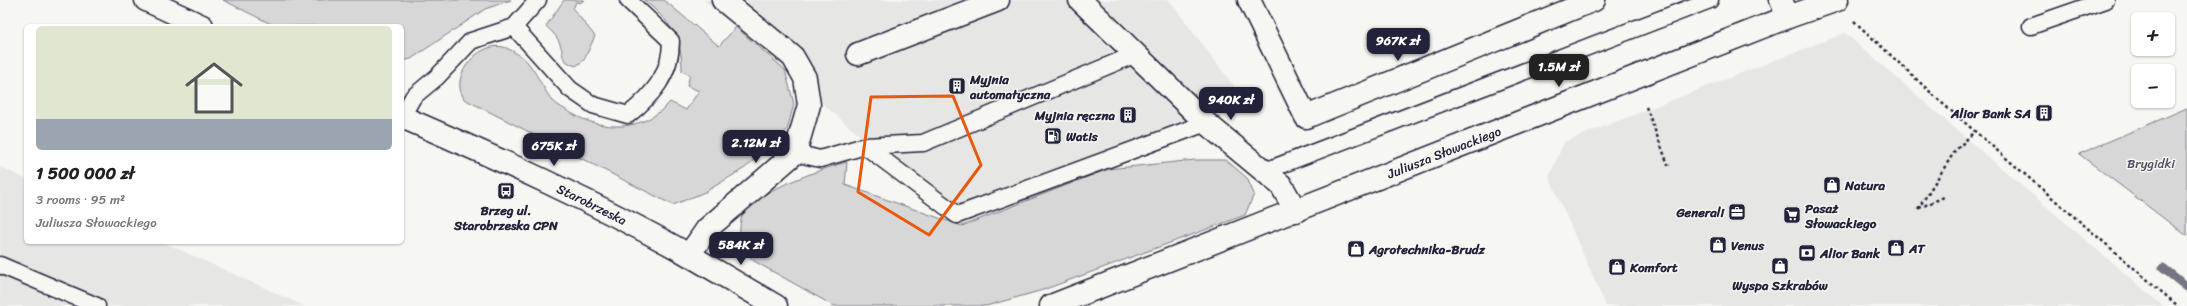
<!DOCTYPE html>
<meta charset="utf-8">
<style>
:root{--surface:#fff;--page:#f2f2f2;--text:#222;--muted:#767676;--line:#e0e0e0;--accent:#22223b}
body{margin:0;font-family:Sriracha,sans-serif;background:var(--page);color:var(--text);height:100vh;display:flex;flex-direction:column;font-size:15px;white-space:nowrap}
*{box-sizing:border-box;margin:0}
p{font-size:13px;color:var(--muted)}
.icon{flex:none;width:22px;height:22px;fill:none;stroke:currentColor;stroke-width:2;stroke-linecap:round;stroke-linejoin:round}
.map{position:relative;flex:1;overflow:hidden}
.sheet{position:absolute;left:24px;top:24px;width:380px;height:220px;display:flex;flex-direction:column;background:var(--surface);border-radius:6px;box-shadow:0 1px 3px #0004}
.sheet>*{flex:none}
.fabs{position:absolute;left:2131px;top:12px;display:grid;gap:8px}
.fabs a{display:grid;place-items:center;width:44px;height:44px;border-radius:6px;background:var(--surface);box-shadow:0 1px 3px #0004;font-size:20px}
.price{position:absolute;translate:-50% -34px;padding:0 9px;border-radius:8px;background:var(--accent);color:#fff;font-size:13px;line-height:26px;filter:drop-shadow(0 1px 2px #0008)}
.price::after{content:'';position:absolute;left:50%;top:24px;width:12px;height:9px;margin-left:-6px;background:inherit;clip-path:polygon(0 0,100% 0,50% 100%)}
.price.current{background:#222;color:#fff}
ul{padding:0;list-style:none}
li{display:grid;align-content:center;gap:8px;height:212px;padding:0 12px}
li+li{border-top:1px solid var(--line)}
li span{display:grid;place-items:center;height:124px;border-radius:6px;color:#555}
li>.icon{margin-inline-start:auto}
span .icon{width:72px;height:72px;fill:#fffc;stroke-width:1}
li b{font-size:17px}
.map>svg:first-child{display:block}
.built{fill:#e6e6e4}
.green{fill:#d7d7d7;stroke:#7c7c89}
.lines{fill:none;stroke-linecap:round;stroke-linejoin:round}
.stream{stroke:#757583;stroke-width:9}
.service-casing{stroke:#22223b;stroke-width:19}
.minor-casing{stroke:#22223b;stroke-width:25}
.tertiary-casing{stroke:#22223b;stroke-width:25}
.path{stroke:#22223b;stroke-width:2.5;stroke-dasharray:3 3;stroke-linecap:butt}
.service{stroke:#f6f6f2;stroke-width:16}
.minor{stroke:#f6f6f2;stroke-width:22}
.tertiary{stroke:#f6f6f2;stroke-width:22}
.marked{fill:none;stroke:#e8590c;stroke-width:3;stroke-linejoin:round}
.labels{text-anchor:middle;stroke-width:3;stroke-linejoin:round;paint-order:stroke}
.poi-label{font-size:13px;font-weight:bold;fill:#22223b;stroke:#f6f6f2;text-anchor:start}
.street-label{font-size:13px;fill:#22223b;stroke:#f6f6f2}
.park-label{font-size:13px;fill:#4f4f62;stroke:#f6f6f2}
</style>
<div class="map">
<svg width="2187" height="306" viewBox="0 0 2187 306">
<rect width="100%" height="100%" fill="#f6f6f2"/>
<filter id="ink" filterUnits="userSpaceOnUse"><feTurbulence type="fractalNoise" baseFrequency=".025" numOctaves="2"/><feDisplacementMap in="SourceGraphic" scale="8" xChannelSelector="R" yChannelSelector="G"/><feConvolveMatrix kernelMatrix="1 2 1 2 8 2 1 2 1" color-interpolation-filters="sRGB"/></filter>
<g filter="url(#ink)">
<path class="built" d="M 704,0 L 1169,0 L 1243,98 L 1108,169 L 963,226 Z
M 1845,33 L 1980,150 L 2163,306 L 1606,306 L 1549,177 L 1564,142 Z
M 0,167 L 26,179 L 26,242 L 163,242 L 304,306 L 0,306 Z"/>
<path class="green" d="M 223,0 L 511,0 L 485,9 L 411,59 L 402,61 L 402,26 L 275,26 Z
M 564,0 L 584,0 L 580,3 L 576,2 L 573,9 L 595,36 L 584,60 L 576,66 C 559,60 565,57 560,44 C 557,36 552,32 546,26 Z
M 644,0 L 664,0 L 719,46 L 736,27 L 785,70 L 794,104 L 787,130 L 745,168 L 705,192 L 673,205 L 464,99 C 463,96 460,92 460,88 C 457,68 482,42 503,47 C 508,48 514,52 519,55 C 532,61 542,89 553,101 C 558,106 565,109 571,113 C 603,132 644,132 670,102 L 686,110 L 699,91 L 687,86 L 690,75 L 682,71 C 682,36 670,22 644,0 Z
M 2187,108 L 2187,236 L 2079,154 Z
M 1195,160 L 1226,160 L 1247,178 L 1254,194 L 1245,215 L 1043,290 L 986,306 L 834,306 L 754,261 L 740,246 C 740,233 738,217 747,207 C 763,190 823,168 847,162 L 845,185 L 962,226 L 1108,169 Z"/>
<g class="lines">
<path class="stream" d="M 2163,268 L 2187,287"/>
<defs>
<path id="service" d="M 2031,26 L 2106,0
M 514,27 L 570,89 L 593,105 L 628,115 C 653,95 671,74 671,41 L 628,0
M 402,117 L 413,97 L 437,77 L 471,41 L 514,27 L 538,0
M 865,146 L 957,215 L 1206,123
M 795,153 L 820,159 L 865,146 L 923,143 L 1136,54
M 1265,171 L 1710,0
M 0,265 L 97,306"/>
<path id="minor" d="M 1080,0 L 1206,123 L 1281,185 L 1296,211
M 1249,0 L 1306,117 L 1594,0
M 1781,0 L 1788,17
M 858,54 L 998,0
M 689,255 L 707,229 L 795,153 L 809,105 L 805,78 L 793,57 L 723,0"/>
<g id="tertiary">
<path d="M 146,0 L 202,26"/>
<path id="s1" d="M 402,117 C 499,159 597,203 689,255 C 718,272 747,289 776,306"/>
<path id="s2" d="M 1051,306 L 1788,17 L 1837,0"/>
</g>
</defs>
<use href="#service" class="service-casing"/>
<use href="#minor" class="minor-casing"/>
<use href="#tertiary" class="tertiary-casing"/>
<path class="path" d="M 1854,21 L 1942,103 L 2178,306
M 1646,107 L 1669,167
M 1919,208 L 1944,197
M 1918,209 L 1955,151 L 1975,131"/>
<use href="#service" class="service"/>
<use href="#minor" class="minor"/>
<use href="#tertiary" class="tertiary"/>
</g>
</g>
<path class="marked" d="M 953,96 L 981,165 L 929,235 L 858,192 L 871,97 Z"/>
<defs>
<symbol id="building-square" viewBox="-11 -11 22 22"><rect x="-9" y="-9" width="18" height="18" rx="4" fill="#22223b" stroke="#f6f6f2"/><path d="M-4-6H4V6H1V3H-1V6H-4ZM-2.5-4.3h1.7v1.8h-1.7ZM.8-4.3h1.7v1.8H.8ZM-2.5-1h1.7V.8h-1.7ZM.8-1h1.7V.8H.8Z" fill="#fff"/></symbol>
<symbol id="fuel-square" viewBox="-11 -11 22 22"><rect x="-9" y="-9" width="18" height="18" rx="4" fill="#22223b" stroke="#f6f6f2"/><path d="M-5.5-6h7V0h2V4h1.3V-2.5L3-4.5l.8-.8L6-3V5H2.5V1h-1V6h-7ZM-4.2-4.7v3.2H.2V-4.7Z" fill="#fff"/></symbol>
<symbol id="shop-square" viewBox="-11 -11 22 22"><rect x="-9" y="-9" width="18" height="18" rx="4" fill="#22223b" stroke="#f6f6f2"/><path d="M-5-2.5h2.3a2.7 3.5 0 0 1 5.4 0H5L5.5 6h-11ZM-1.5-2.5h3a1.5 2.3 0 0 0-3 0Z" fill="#fff"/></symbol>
<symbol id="bus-square" viewBox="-11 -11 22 22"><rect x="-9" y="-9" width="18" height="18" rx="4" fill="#22223b" stroke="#f6f6f2"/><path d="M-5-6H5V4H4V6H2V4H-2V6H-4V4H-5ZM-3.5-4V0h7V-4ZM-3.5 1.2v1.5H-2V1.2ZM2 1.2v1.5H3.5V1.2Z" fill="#fff"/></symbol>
<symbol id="office-square" viewBox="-11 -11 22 22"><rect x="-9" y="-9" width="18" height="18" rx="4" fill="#22223b" stroke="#f6f6f2"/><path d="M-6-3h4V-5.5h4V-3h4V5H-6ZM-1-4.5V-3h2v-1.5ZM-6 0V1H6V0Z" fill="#fff"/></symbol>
<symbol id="supermarket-square" viewBox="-11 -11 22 22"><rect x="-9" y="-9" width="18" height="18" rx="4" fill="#22223b" stroke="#f6f6f2"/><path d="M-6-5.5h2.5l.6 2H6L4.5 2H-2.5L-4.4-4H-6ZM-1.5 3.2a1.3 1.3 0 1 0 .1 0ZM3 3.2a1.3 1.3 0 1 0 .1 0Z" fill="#fff"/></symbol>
<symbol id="bank-square" viewBox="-11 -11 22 22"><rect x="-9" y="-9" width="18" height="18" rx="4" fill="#22223b" stroke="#f6f6f2"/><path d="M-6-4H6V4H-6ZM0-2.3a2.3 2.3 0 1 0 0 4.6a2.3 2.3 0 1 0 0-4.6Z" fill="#fff"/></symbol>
</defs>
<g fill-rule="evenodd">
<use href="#building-square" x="947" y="76" width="20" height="20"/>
<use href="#building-square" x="2034" y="103" width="20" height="20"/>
<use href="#building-square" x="1118" y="105" width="20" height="20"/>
<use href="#fuel-square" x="1043" y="126" width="20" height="20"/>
<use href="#shop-square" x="1822" y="175" width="20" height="20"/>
<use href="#bus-square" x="496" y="181" width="20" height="20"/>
<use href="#office-square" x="1727" y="202" width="20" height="20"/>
<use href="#supermarket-square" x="1782" y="205" width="20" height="20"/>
<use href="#shop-square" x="1708" y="235" width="20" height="20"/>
<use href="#shop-square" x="1886" y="238" width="20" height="20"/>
<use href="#shop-square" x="1346" y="239" width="20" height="20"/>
<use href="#bank-square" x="1797" y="243" width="20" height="20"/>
<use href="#shop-square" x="1770" y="256" width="20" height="20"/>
<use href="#shop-square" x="1607" y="257" width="20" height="20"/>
</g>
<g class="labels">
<g class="poi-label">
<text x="970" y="84">Myjnia<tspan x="970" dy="15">automatyczna</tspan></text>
<text x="2031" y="118" text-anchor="end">Alior Bank SA</text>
<text x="1115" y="120" text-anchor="end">Myjnia ręczna</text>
<text x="1066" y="141">Watis</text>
<text x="1845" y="190">Natura</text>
<text x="1805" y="213">Pasaż<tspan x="1805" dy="15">Słowackiego</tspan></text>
<text x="506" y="215" text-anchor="middle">Brzeg ul.<tspan x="506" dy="15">Starobrzeska CPN</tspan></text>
<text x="1724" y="217" text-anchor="end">Generali</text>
<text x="1731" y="250">Venus</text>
<text x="1909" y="253">AT</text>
<text x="1369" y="254">Agrotechnika-Brudz</text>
<text x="1820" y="258">Alior Bank</text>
<text x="1630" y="272">Komfort</text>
<text x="1780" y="290" text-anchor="middle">Wyspa Szkrabów</text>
</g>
<g class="street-label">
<text dy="5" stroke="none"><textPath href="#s2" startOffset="422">Juliusza Słowackiego</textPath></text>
<text dy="5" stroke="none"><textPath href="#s1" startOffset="209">Starobrzeska</textPath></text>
</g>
<g class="park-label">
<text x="2151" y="168">Brygidki</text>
</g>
</g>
</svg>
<div class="fabs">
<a>+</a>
<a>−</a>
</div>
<b class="price" style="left:1398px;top:62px">967K zł</b>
<b class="price current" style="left:1559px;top:88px">1.5M zł</b>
<b class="price" style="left:1231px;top:121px">940K zł</b>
<b class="price" style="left:756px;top:164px">2.12M zł</b>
<b class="price" style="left:554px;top:167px">675K zł</b>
<b class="price" style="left:741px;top:266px">584K zł</b>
<section class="sheet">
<ul>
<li><span style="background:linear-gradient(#dfe7d0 75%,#9aa5b1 0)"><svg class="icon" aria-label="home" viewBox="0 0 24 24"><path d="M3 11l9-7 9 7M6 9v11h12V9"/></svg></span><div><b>1 500 000 zł</b><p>3 rooms · 95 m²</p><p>Juliusza Słowackiego</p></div></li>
</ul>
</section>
</div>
